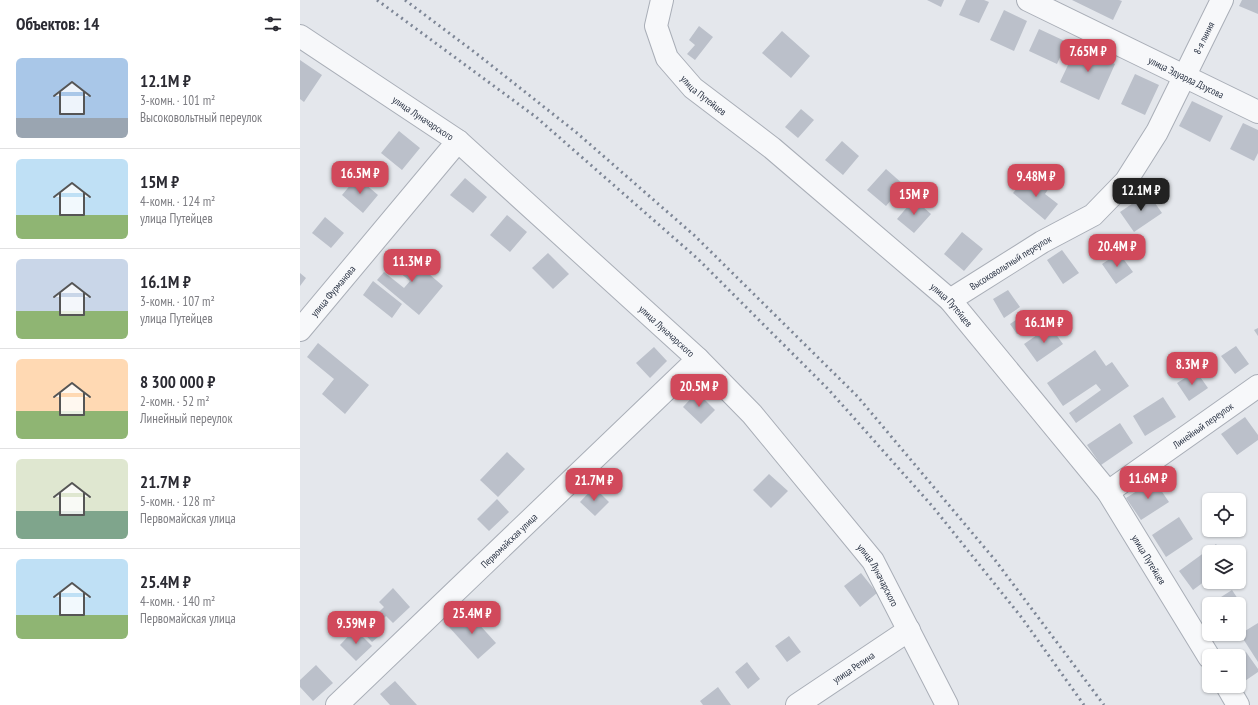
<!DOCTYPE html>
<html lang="ru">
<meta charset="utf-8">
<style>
:root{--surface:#fff;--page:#f7f7f7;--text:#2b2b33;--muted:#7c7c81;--line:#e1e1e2;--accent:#d1495b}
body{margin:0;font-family:"PT Sans Narrow",sans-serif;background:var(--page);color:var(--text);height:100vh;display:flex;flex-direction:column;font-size:15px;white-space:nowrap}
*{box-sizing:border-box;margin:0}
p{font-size:13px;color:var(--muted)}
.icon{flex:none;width:22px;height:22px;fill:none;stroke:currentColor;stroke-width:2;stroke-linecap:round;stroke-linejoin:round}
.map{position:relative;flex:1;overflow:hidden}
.side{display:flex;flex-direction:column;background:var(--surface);width:300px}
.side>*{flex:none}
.fabs{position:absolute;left:902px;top:493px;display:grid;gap:8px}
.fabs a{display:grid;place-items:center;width:44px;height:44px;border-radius:6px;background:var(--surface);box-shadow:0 1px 3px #0004;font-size:20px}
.price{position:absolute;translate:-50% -34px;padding:0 9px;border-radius:8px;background:var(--accent);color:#fff;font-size:13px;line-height:26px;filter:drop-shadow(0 1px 2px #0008)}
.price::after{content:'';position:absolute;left:50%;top:24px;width:12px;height:9px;margin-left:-6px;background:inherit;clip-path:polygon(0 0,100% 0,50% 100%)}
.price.on{background:#222;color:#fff}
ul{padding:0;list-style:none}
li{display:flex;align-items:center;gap:12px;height:100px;padding:0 16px}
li+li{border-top:1px solid var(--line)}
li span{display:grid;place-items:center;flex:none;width:112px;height:80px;border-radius:6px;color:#555}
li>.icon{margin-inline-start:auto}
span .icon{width:48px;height:48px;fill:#fffc;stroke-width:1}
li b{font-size:17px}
h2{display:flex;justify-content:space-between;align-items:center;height:48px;padding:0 16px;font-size:17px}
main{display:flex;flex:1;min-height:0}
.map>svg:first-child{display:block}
.building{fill:#bbc0ca}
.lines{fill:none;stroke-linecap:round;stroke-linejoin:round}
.minor-casing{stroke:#a9aeb7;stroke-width:24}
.minor{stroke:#f7f8fa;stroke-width:22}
.rail{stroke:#7d8696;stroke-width:3;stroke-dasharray:2 4;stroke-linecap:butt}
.labels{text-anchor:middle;stroke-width:4;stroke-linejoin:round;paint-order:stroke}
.street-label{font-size:10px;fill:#2b3445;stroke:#f4f6f9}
</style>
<main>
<section class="side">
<h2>Объектов: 14<svg class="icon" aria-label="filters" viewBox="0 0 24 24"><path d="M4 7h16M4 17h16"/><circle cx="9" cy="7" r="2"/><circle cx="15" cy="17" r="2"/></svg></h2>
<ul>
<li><span style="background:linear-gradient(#a9c7e8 75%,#9aa5b1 0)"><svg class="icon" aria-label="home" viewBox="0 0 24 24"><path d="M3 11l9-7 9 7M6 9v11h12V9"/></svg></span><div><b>12.1M ₽</b><p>3-комн. · 101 m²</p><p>Высоковольтный переулок</p></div></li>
<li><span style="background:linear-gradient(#bfe0f5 70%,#8fb573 0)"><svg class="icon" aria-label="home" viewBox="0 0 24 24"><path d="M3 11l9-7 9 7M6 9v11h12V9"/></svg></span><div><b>15M ₽</b><p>4-комн. · 124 m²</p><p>улица Путейцев</p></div></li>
<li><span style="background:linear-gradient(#c9d6e8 65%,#8fb573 0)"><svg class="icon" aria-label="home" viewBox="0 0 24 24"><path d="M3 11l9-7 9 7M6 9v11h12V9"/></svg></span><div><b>16.1M ₽</b><p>3-комн. · 107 m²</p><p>улица Путейцев</p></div></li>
<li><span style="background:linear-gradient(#ffd9b3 65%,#8fb573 0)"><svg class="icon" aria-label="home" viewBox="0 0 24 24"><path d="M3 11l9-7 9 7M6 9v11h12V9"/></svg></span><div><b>8 300 000 ₽</b><p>2-комн. · 52 m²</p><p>Линейный переулок</p></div></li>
<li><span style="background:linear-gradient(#dfe7d0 65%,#7fa58c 0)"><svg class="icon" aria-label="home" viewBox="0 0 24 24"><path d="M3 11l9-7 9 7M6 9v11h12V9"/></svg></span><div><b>21.7M ₽</b><p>5-комн. · 128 m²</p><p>Первомайская улица</p></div></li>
<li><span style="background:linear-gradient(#bfe0f5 70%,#8fb573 0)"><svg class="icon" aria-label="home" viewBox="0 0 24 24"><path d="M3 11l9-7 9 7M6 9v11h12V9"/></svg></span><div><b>25.4M ₽</b><p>4-комн. · 140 m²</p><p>Первомайская улица</p></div></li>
</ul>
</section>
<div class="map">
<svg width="958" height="705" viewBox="0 0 958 705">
<rect width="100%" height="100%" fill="#e4e7ec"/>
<path class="building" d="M 627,0 L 644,0 L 641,7 Z
M 666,0 L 684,0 L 689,2 L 679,23 L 659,15 Z
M 772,0 L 819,0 L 822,1 L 813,20 Z
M 942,0 L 958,0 L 958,14 L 939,6 Z
M 704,10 L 727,21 L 714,51 L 690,40 Z
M 399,26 L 413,37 L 395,60 L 387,54 L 395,45 L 389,40 Z
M 739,29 L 767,42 L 757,64 L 729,51 Z
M 482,31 L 510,56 L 491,78 L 462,53 Z
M 777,46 L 815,64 L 799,100 L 760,82 Z
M 0,60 L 22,75 L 4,102 L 0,99 Z
M 835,74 L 859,85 L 845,115 L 821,104 Z
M 892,101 L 923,116 L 910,142 L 879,126 Z
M 501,109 L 514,120 L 498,138 L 485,127 Z
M 943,123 L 958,130 L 958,153 L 954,161 L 930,149 Z
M 99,131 L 120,148 L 102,170 L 81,153 Z
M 542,141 L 559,156 L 543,175 L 525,160 Z
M 586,169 L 604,185 L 586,206 L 567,190 Z
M 57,177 L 78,195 L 63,213 L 42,195 Z
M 165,178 L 187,197 L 173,213 L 150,195 Z
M 726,178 L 737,187 L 741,182 L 749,188 L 745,194 L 758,204 L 745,220 L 713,193 Z
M 848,193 L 862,213 L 834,232 L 820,212 Z
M 614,199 L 631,214 L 614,233 L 597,219 Z
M 207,215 L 227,232 L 210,252 L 190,235 Z
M 25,217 L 44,233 L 31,248 L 12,233 Z
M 662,232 L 683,249 L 664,271 L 644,254 Z
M 101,250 L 143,286 L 119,315 L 77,280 L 84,272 L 104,288 L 110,281 L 89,264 Z
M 762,250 L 779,273 L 763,284 L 747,260 Z
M 248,253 L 269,274 L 253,289 L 232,268 Z
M 819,253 L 833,272 L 816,284 L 802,264 Z
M 0,273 L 6,278 L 0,286 Z
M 73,281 L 102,304 L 92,318 L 63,295 Z
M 708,290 L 720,307 L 704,318 L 693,299 Z
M 726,313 L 733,324 L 717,334 L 710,324 Z
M 750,326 L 763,344 L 737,362 L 724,344 Z
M 958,328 L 958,336 L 954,330 Z
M 18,343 L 69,385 L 45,414 L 22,394 L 34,379 L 7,357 Z
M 936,346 L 949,364 L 935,374 L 921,356 Z
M 354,347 L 367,361 L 350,378 L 336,363 Z
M 795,350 L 806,366 L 812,362 L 829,386 L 776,423 L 769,413 L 801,390 L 796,384 L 763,406 L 747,383 Z
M 896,371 L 908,388 L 889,401 L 877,383 Z
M 397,392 L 415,410 L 401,424 L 383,407 Z
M 863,397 L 876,417 L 845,436 L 833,416 Z
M 945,417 L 958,435 L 958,440 L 937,455 L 921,434 Z
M 820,423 L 833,443 L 801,465 L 787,445 Z
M 207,452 L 225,469 L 198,497 L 180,480 Z
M 469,474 L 488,491 L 471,508 L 453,490 Z
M 854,480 L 869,502 L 841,520 L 826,498 Z
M 294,487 L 309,502 L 295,516 L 280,502 Z
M 197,499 L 209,512 L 189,531 L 177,519 Z
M 879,517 L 893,539 L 866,557 L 852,535 Z
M 916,544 L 922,552 L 909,552 L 909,578 L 893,590 L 879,571 Z
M 561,573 L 577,593 L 560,607 L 544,586 Z
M 93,588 L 110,607 L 93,623 L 86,616 L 77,625 L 84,632 L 72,642 L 56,625 L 63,618 L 68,623 L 84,607 L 79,602 Z
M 932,590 L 946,611 L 939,616 L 939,604 L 910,604 Z
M 167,611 L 196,643 L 178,659 L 149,627 Z
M 958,623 L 958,662 L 940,634 Z
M 55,629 L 72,646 L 56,661 L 40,645 Z
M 489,636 L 501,652 L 487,662 L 475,646 Z
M 946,652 L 958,669 L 958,672 L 939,685 L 939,657 Z
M 447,662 L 460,679 L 448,689 L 435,672 Z
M 16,665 L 33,683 L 13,701 L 0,687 L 0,680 Z
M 95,681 L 117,705 L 90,705 L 80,694 Z
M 418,687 L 431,705 L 403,705 L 400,701 Z"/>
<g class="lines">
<defs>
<g id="minor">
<path id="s1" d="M 362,0 L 356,26 L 367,58 L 393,88 L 472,148 L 650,300 L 808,492 L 909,657"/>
<path id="s2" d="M 728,0 L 958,112"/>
<path id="s3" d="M 0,36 L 158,141 L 398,359 L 452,414 L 573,561 L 647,705"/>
<path id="s4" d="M 650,300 L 742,242 L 793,215 L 826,181 L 857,132 L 922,0"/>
<path id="s5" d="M 0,330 L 158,141"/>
<path id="s6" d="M 808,492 L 958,386"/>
<path d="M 927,686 L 938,705"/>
<path id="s7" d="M 37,705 L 398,359"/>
<path id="s8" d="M 497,705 L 609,630"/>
</g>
</defs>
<use href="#minor" class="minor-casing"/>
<use href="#minor" class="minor"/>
<path class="rail" d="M 77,0 L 236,117 L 398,259 L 529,390 L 633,507 L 722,618 L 784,705
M 105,0 L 177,54 L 277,133 L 395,236 L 558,397 L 695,560 L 804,705"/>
</g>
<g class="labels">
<g class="street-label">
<text dy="4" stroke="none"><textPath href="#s4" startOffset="377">8-я линия</textPath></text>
<text dy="4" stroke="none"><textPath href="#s2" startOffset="176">улица Эдуарда Дзусова</textPath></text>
<text dy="4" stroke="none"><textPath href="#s1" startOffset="113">улица Путейцев</textPath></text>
<text dy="4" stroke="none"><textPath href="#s3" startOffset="148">улица Луначарского</textPath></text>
<text dy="4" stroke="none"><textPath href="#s4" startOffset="71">Высоковольтный переулок</textPath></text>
<text dy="4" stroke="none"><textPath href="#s5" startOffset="51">улица Фурманова</textPath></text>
<text dy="4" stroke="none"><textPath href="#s1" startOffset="438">улица Путейцев</textPath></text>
<text dy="4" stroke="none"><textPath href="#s3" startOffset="472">улица Луначарского</textPath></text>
<text dy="4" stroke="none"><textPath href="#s6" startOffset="116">Линейный переулок</textPath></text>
<text dy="4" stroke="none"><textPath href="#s7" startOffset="238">Первомайская улица</textPath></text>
<text dy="4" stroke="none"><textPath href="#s1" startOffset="761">улица Путейцев</textPath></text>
<text dy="4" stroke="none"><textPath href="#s3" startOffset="796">улица Луначарского</textPath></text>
<text dy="4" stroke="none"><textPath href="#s8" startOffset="68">улица Репина</textPath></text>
</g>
</g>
</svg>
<div class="fabs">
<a><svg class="icon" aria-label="locate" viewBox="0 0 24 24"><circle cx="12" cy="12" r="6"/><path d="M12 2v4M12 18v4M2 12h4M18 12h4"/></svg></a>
<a><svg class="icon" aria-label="layers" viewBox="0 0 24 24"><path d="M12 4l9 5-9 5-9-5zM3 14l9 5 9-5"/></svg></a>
<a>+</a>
<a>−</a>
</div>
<b class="price" style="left:788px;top:73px">7.65M ₽</b>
<b class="price" style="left:60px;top:195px">16.5M ₽</b>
<b class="price" style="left:736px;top:198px">9.48M ₽</b>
<b class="price on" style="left:841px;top:212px">12.1M ₽</b>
<b class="price" style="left:614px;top:216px">15M ₽</b>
<b class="price" style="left:817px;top:268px">20.4M ₽</b>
<b class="price" style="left:112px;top:283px">11.3M ₽</b>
<b class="price" style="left:744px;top:344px">16.1M ₽</b>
<b class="price" style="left:892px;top:386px">8.3M ₽</b>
<b class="price" style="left:399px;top:408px">20.5M ₽</b>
<b class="price" style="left:848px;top:500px">11.6M ₽</b>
<b class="price" style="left:294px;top:502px">21.7M ₽</b>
<b class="price" style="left:172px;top:635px">25.4M ₽</b>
<b class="price" style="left:56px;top:645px">9.59M ₽</b>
</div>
</main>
